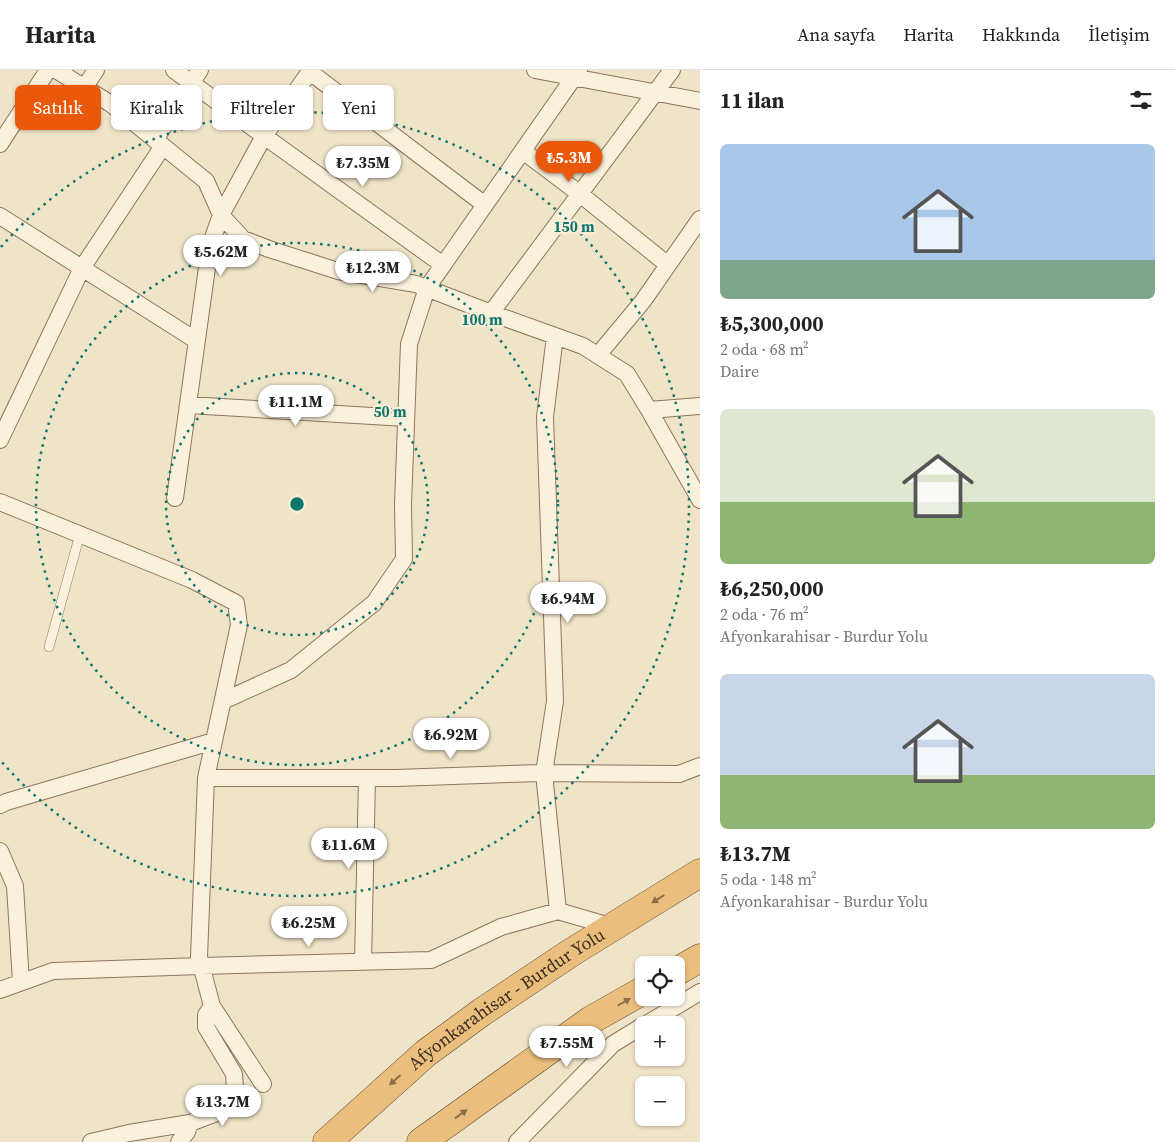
<!DOCTYPE html>
<html lang="tr">
<meta charset="utf-8">
<style>
:root{--surface:#fff;--page:#f6f6f6;--text:#222;--muted:#767676;--line:#e0e0e0;--accent:#ea580c}
body{margin:0;font-family:"Source Serif 4",serif;background:var(--page);color:var(--text);height:100vh;display:flex;flex-direction:column;font-size:19px;white-space:nowrap}
*{box-sizing:border-box;margin:0}
p{font-size:16px;color:var(--muted)}
.icon{flex:none;width:28px;height:28px;fill:none;stroke:currentColor;stroke-width:2;stroke-linecap:round;stroke-linejoin:round}
.map{position:relative;flex:1;overflow:hidden}
.side{display:flex;flex-direction:column;background:var(--surface);width:475px}
.side>*{flex:none}
.banner{position:absolute;left:15px;top:15px;width:475px;height:45px;display:flex;gap:10px}
.fabs{position:absolute;left:635px;top:886px;display:grid;gap:10px}
.fabs a{display:grid;place-items:center;width:50px;height:50px;border-radius:8px;background:var(--surface);box-shadow:0 1px 4px #0004;font-size:25px}
.price{position:absolute;translate:-50% -42px;padding:0 11px;border-radius:18px;background:#fff;color:#222;font-size:16px;line-height:32px;filter:drop-shadow(0 1px 2px #0008)}
.price::after{content:'';position:absolute;left:50%;top:30px;width:15px;height:11px;margin-left:-8px;background:inherit;clip-path:polygon(0 0,100% 0,50% 100%)}
.price.selected{background:var(--accent);color:#fff}
ul{padding:0;list-style:none}
li{display:grid;align-content:center;gap:10px;height:265px;padding:0 20px}
li span{display:grid;place-items:center;height:155px;border-radius:8px;color:#555}
li>.icon{margin-inline-start:auto}
span .icon{width:90px;height:90px;fill:#fffc;stroke-width:1}
li b{font-size:21px}
h2{display:flex;justify-content:space-between;align-items:center;height:60px;padding:0 20px;font-size:21px}
.pill{padding:0 18px;border-radius:8px;background:var(--surface);box-shadow:0 1px 4px #0004;font-size:18px;line-height:45px}
.pill.selected{background:var(--accent);color:#fff}
header{display:flex;align-items:center;gap:30px;box-sizing:border-box;height:70px;padding:0 25px;background:var(--surface);border-bottom:1px solid var(--line)}
header strong{font-size:24px}
nav{display:flex;gap:28px;margin-inline-start:auto;font-size:18px}
main{display:flex;flex:1;min-height:0}
.map>svg:first-child{display:block}
.lines{fill:none;stroke-linecap:round;stroke-linejoin:round}
.service-casing{stroke:#8d765c;stroke-width:10}
.minor-casing{stroke:#8d765c;stroke-width:18}
.trunk-casing{stroke:#5b4430;stroke-width:29}
.service{stroke:#faf1dc;stroke-width:9}
.minor{stroke:#faf1dc;stroke-width:16}
.trunk{stroke:#eabe7c;stroke-width:28}
.oneway{fill:#8b6f49}
.ring{fill:none;stroke:#0f766e;stroke-width:2.5;stroke-dasharray:2.5 5}
.labels{text-anchor:middle;stroke-width:4.5;stroke-linejoin:round;paint-order:stroke}
.street-label{font-size:18px;fill:#3d2e20;stroke:#f7eed8}
.centre{fill:#0f766e;stroke:#f7eed8;stroke-width:2.5}
.ring-label{font-size:15px;text-anchor:middle;font-weight:bold;fill:#0f766e;stroke:#f7eed8;stroke-width:4.5;stroke-linejoin:round;paint-order:stroke}
</style>
<header>
<strong>Harita</strong>
<nav><a>Ana sayfa</a><a>Harita</a><a>Hakkında</a><a>İletişim</a></nav>
</header>
<main>
<div class="map">
<svg width="700" height="1072" viewBox="0 0 700 1072">
<rect width="100%" height="100%" fill="#f0e4c8"/>
<g class="lines">
<defs>
<path id="service" d="M 49,577 L 80,464"/>
<path id="minor" d="M 56,0 L 111,34 L 206,111 L 221,145 L 243,169 L 269,179 L 338,201 L 416,214 L 491,243 L 583,276 L 627,304 L 649,340 L 700,430
M 174,0 L 264,66 L 443,195
M 535,0 L 700,31
M 310,2 L 485,135
M 84,18 L 96,0
M 155,70 L 200,0
M 0,74 L 48,0
M 523,81 L 580,124 L 668,195
M 0,146 L 197,271
M 491,243 L 672,0
M 555,266 L 545,347 L 555,631 L 544,703 L 558,841
M 598,285 L 643,231 L 700,149
M 188,335 L 406,348
M 649,340 L 700,336
M 0,370 L 82,198 L 163,76
M 175,428 L 210,176 L 221,145 L 264,66 L 311,0
M 0,432 L 192,510 L 236,533 L 239,555 L 206,708 L 199,887 L 212,936 L 263,1014
M 223,631 L 291,600 L 374,533 L 404,489 L 403,434 L 409,274 L 427,218 L 579,0
M 206,708 L 396,708 L 540,703 L 679,704 L 700,696
M 0,735 L 6,732 L 214,671
M 0,781 L 15,816 L 21,912
M 363,892 L 367,708
M 0,920 L 53,901 L 201,896 L 431,890 L 501,857 L 558,841 L 613,857
M 645,955 L 700,922
M 91,1072 L 129,1063 L 190,1053 L 219,1042 L 230,1028 L 235,1018 L 234,1004 L 206,957 L 206,945 L 212,936
M 179,1072 L 187,1062 L 190,1053
M 517,1072 L 613,974 L 644,955"/>
<g id="trunk">
<path d="M 676,902 L 700,888"/>
<path id="s1" d="M 327,1072 L 426,983 L 482,942 L 572,882 L 700,803"/>
<path d="M 421,1072 L 591,950 L 644,920"/>
</g>
</defs>
<use href="#service" class="service-casing"/>
<use href="#minor" class="minor-casing"/>
<use href="#trunk" class="trunk-casing"/>
<use href="#service" class="service"/>
<use href="#minor" class="minor"/>
<use href="#trunk" class="trunk"/>
</g>
<defs><path id="oneway-solid" d="M-6-.8H1V-3.2L6.5 0L1 3.2V.8H-6Z" transform="scale(1.25)"/></defs>
<g class="oneway">
<use href="#oneway-solid" transform="translate(658 829) rotate(148)"/>
<use href="#oneway-solid" transform="translate(624 932) rotate(-30)"/>
<use href="#oneway-solid" transform="translate(395 1010) rotate(138)"/>
<use href="#oneway-solid" transform="translate(461 1044) rotate(-36)"/>
</g>
<g class="ring">
<circle cx="297" cy="434" r="131"/>
<circle cx="297" cy="434" r="261"/>
<path d="M1 177A392 392 0 1 1 1 691"/>
</g>
<g class="labels">
<g class="street-label">
<text dy="6" stroke="none"><textPath href="#s1" startOffset="230">Afyonkarahisar - Burdur Yolu</textPath></text>
</g>
</g>
<circle cx="297" cy="434" r="8" class="centre"/>
<g class="ring-label">
<text x="574" y="162">150 m</text>
<text x="482" y="255">100 m</text>
<text x="390" y="347">50 m</text>
</g>
</svg>
<div class="fabs">
<a><svg class="icon" aria-label="locate" viewBox="0 0 24 24"><circle cx="12" cy="12" r="6"/><path d="M12 2v4M12 18v4M2 12h4M18 12h4"/></svg></a>
<a>+</a>
<a>−</a>
</div>
<b class="price selected" style="left:569px;top:113px">₺5.3M</b>
<b class="price" style="left:363px;top:118px">₺7.35M</b>
<b class="price" style="left:221px;top:207px">₺5.62M</b>
<b class="price" style="left:373px;top:223px">₺12.3M</b>
<b class="price" style="left:296px;top:357px">₺11.1M</b>
<b class="price" style="left:568px;top:554px">₺6.94M</b>
<b class="price" style="left:451px;top:690px">₺6.92M</b>
<b class="price" style="left:349px;top:800px">₺11.6M</b>
<b class="price" style="left:309px;top:878px">₺6.25M</b>
<b class="price" style="left:567px;top:998px">₺7.55M</b>
<b class="price" style="left:223px;top:1057px">₺13.7M</b>
<div class="banner">
<a class="pill selected">Satılık</a>
<a class="pill">Kiralık</a>
<a class="pill">Filtreler</a>
<a class="pill">Yeni</a>
</div>
</div>
<section class="side">
<h2>11 ilan<svg class="icon" aria-label="filters" viewBox="0 0 24 24"><path d="M4 7h16M4 17h16"/><circle cx="9" cy="7" r="2"/><circle cx="15" cy="17" r="2"/></svg></h2>
<ul>
<li><span style="background:linear-gradient(#a9c7e8 75%,#7fa58c 0)"><svg class="icon" aria-label="home" viewBox="0 0 24 24"><path d="M3 11l9-7 9 7M6 9v11h12V9"/></svg></span><div><b>₺5,300,000</b><p>2 oda · 68 m²</p><p>Daire</p></div></li>
<li><span style="background:linear-gradient(#dfe7d0 60%,#8fb573 0)"><svg class="icon" aria-label="home" viewBox="0 0 24 24"><path d="M3 11l9-7 9 7M6 9v11h12V9"/></svg></span><div><b>₺6,250,000</b><p>2 oda · 76 m²</p><p>Afyonkarahisar - Burdur Yolu</p></div></li>
<li><span style="background:linear-gradient(#c9d6e8 65%,#8fb573 0)"><svg class="icon" aria-label="home" viewBox="0 0 24 24"><path d="M3 11l9-7 9 7M6 9v11h12V9"/></svg></span><div><b>₺13.7M</b><p>5 oda · 148 m²</p><p>Afyonkarahisar - Burdur Yolu</p></div></li>
</ul>
</section>
</main>
